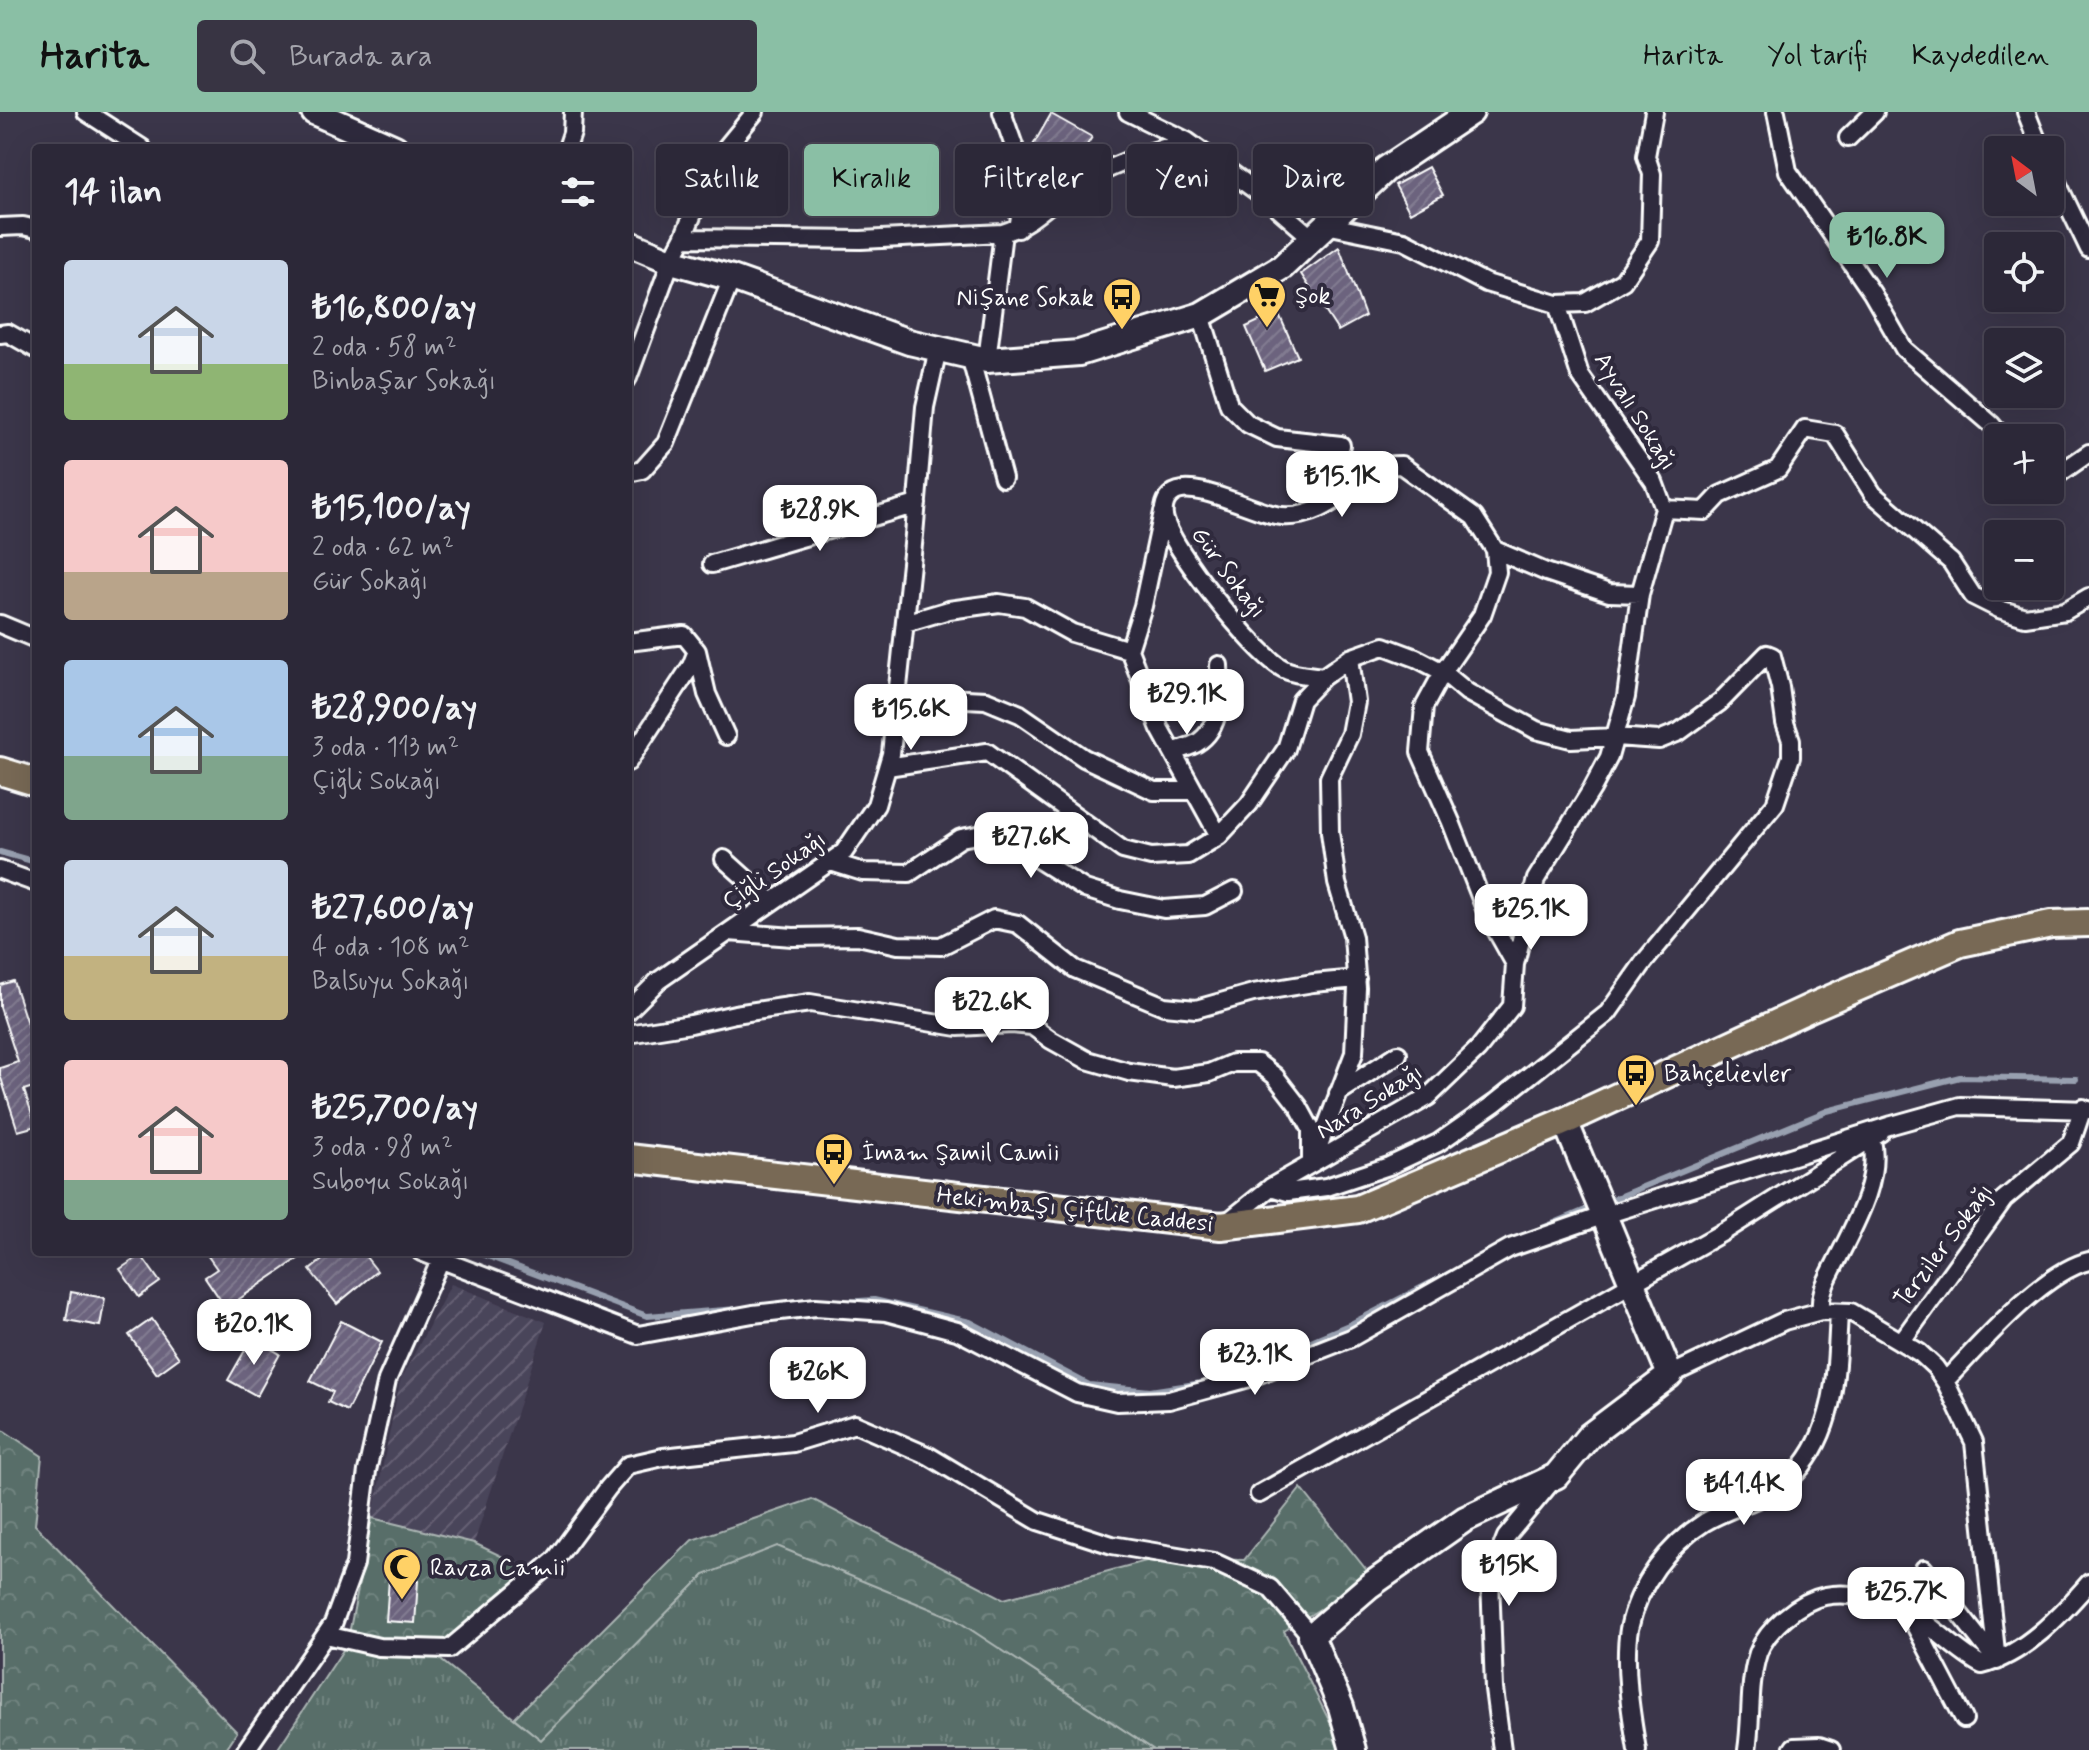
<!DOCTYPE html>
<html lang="tr">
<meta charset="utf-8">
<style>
:root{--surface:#2c2838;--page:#383443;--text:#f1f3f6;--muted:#a6a6ae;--line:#484453;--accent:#8abfa5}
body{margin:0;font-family:Mynerve,sans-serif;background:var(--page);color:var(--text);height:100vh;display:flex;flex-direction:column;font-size:30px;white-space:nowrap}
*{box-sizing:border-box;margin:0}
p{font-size:26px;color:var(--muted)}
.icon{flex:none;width:44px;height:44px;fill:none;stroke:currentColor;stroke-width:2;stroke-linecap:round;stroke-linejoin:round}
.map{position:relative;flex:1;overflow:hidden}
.drawer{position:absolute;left:32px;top:32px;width:600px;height:1112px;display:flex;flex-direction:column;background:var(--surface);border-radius:8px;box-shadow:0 8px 32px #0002,0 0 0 2px var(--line)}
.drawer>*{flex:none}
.banner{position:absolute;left:656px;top:32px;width:760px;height:72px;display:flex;gap:16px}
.needle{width:52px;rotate:328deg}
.buttons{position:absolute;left:1984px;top:24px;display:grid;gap:16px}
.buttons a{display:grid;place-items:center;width:80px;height:80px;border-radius:8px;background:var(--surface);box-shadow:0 8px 32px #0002,0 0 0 2px var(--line);font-size:40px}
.price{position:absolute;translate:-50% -68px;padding:0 18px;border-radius:16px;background:#fff;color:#222;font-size:26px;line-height:52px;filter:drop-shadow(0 2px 4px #0008)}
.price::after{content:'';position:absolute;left:50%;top:48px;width:24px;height:18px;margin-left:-12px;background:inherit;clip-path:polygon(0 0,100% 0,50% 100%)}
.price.on{background:var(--accent);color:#111}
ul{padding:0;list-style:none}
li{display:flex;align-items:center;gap:24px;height:200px;padding:0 32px}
li span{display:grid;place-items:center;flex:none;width:224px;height:160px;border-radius:8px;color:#555}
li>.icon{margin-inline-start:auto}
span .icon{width:96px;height:96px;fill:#fffc;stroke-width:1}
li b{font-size:34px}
h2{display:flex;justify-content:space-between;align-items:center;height:96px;padding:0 32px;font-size:34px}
.chip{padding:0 28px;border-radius:8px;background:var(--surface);box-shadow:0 8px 32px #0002,0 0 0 2px var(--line);font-size:28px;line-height:72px}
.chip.on{background:var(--accent);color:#111}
header{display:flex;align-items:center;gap:48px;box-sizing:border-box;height:112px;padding:0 40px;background:var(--accent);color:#111}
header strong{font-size:38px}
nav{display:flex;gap:44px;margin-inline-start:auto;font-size:28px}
.search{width:560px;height:72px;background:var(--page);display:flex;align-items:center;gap:20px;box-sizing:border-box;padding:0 28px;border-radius:8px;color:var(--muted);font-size:30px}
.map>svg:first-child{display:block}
.industrial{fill:url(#industrial-furrows)}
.forest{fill:url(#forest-crowns);stroke:#acb6b4;stroke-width:2}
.park{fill:url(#park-tufts);stroke:#acb6b4;stroke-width:2}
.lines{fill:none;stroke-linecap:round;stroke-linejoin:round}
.stream{stroke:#98a0b0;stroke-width:6}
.building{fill:url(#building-hatch);stroke:#fff;stroke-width:2}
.street-casing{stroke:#fff;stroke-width:22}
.secondary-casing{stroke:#fff;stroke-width:30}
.primary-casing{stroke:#fff;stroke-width:32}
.street{stroke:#2f2a3d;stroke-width:16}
.secondary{stroke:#2f2a3d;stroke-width:24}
.primary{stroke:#786954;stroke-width:26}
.labels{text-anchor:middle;stroke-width:8;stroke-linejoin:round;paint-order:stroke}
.poi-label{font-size:24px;fill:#fff;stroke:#2f2a3d;text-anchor:start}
.street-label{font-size:24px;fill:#fff;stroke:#2f2a3d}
</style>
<header>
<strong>Harita</strong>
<div class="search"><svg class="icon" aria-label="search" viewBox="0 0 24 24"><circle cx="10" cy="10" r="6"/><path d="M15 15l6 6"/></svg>Burada ara</div>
<nav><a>Harita</a><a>Yol tarifi</a><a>Kaydedilen</a></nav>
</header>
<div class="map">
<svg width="2089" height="1638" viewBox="0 0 2089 1638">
<defs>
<pattern id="industrial-furrows" width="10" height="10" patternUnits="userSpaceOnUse" patternTransform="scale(2)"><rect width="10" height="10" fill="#4a445a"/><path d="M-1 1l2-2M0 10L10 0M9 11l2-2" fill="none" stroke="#656073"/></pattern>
<pattern id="forest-crowns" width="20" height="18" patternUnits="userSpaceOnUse" patternTransform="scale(2)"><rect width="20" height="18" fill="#586e69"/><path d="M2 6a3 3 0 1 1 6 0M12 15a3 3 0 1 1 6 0" fill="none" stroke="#718480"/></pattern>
<pattern id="park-tufts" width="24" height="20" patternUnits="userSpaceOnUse" patternTransform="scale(2)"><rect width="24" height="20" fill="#586e69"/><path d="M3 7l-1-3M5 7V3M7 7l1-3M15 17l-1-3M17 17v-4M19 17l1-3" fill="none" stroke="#718480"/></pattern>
<pattern id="building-hatch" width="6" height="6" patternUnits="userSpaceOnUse" patternTransform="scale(2)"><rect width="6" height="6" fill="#6c647e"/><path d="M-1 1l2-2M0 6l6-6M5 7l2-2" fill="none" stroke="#827b91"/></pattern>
</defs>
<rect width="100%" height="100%" fill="#3b364a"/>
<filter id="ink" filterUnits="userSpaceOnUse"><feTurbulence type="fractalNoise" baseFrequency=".0125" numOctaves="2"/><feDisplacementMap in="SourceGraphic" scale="16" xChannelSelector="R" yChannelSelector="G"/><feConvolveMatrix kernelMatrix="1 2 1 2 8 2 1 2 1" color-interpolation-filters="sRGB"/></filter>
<g filter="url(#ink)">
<path class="industrial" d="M 451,1172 L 546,1210 L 474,1431 L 372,1406 L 400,1269 Z"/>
<path class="forest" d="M 0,1316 L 42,1344 L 35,1413 L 237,1620 L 225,1638 L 0,1638 Z
M 1301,1376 L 1372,1465 L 1284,1519 L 1344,1638 L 1154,1638 L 953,1507 L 704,1463 L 541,1628 L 514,1606 L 692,1428 L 812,1387 L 1004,1487 L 1157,1446 L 1244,1448 Z
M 372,1406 L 474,1431 L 530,1458 L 490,1503 L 427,1537 L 347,1532 Z"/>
<path class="park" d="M 777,1434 L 953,1506 L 1154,1638 L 277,1638 L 347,1532 L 427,1537 L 541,1628 L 704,1463 Z"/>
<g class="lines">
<path class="stream" d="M 0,740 L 36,750
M 1606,1090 L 1827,999 L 1960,965 L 2076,967
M 1521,1125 L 1595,1094
M 477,1140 L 647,1204 L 738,1197
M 845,1190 L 874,1188 L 970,1210 L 1089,1273 L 1150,1279 L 1202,1271
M 1229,1264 L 1351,1212 L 1450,1161"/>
</g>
<path class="building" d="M 1051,2 L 1092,25 L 1066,66 L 1030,46 L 1028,42 Z
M 1428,55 L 1443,83 L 1410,101 L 1395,73 Z
M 1339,135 L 1365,204 L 1338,219 L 1301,162 Z
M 1278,200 L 1298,245 L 1265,259 L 1246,215 Z
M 13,869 L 36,939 L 36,974 L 24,978 L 36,1014 L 18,1019 L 0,963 L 0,956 L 18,950 L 0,895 L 0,873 Z
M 205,1140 L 308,1140 L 226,1196 L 205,1165 L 217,1157 Z
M 332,1140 L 362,1140 L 377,1159 L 337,1192 L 310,1158 Z
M 141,1143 L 160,1170 L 139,1185 L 120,1157 Z
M 71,1180 L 105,1186 L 100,1214 L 66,1208 Z
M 152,1207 L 179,1246 L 157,1262 L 129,1223 Z
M 341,1209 L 382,1230 L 347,1299 L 328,1290 L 333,1280 L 310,1269 Z
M 252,1226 L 280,1242 L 257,1284 L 228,1268 Z
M 389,1467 L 418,1469 L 415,1511 L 386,1509 Z"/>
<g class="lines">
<defs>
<path id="street" d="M 86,0 L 142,36
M 1002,0 L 1026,68 L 1018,117
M 1128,0 L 1187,29 L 1266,86 L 1312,126
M 1776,0 L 1788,59 L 1872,181 L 1904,237 L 1991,312 L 2003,326
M 2026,0 L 2041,38
M 1848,26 L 1875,0
M 567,36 L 572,21 L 573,0
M 2050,56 L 2089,137
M 1326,113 L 1404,129 L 1486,171 L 1557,192 L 1585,191 L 1623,169 L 1650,129 L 1652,62 L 1646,44 L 1654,0
M 0,115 L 23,114 L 36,117
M 683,126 L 715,49 L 755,0
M 1201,203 L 1229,293 L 1248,312 L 1277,326 L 1341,333 L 1328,392
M 0,222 L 8,221 L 36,237
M 970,244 L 1003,366
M 987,248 L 1003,121
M 628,266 L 671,149 L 683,126 L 861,128 L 1003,121 C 1032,112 1051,88 1076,73 C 1111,53 1148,40 1187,29
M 628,361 L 642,358 L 666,331 L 732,166
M 2050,368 L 2089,341
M 1664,397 L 1705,399 L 1720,383 L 1778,357 L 1805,317 L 1835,322 L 1873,382 L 1951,450 L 1973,484 L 1999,497 L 2025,505 L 2065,499 L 2089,485
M 712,452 L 917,392
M 905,511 L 949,498 L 999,491 L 1025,495 L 1072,521 L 1129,538 L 1143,494 L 1163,400
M 0,512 L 36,527
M 628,530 L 684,523 L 697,539 L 691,554 L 628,650
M 1129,538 L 1160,617 L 1219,724
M 697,539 L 707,582 L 726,624
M 896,596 L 945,586 L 986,588 L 1020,602 L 1084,646 L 1154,679 L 1194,679
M 1173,640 C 1180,637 1190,635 1197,631 C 1223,615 1220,579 1219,553
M 887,655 L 987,640 L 1123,738 L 1151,745 L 1188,743 L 1219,724 L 1249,692 L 1286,637 L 1301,588 L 1323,565
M 724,747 L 772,790
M 831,750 L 863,760 L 909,761 L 961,726 L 994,720 L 1085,777 L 1120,788 L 1164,797 L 1205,794 L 1234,779
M 0,758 L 36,771
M 729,820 L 793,825 L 858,824 L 898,833 L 941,834 L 994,807 L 1018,812 L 1075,857 L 1164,894 L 1196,897 L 1253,881 L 1313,871 L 1357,867
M 1515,852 L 1536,767 L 1592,677 L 1609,645 L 1626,585 L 1640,482 L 1664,397 L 1654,370 L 1580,263 L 1557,192
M 628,899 L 658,869 L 844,740 L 876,693 L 891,642 L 914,423 L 925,295 L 938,237
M 628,922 L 691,912 L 735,902 L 810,891 L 958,915 L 1012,912 L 1032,914 L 1051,928 L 1087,948 L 1129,960 L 1173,966 L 1209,961 L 1233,951 L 1258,951 L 1275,964 L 1299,995 L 1311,1017 L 1311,1052
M 1338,981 L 1398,942
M 1315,1044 L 1354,941 L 1357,876 L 1353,825 L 1337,771 L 1330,720 L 1329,666 L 1350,622 L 1356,590 L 1350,546
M 1271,1075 L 1288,1080 L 1326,1075 L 1389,1054 L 1438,1031 L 1495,991 L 1608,901 L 1644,850 L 1775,692 L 1791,645 L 1791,628 L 1785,611 L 1780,575 L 1772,544 L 1767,542 L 1720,590 L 1679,620 L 1659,628 L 1615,625 L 1571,627 L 1536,618 L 1467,580 L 1443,560 L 1416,546 L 1384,534 L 1350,546 L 1323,565 C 1311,563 1293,563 1282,556 C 1254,540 1169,435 1164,404 C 1163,396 1165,387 1172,382 C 1193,365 1257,403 1282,404 C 1310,406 1332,392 1353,375 C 1361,369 1368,360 1377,356 C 1384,353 1393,353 1401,353 L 1474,405 L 1495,438 L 1546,460 L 1609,481 L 1640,482
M 1226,1111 L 1271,1075 L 1428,985 L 1478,937 L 1512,894 L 1515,852 L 1487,802 L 1451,710 L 1420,640 L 1424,595 L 1443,560 L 1482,503 L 1497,460 L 1495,438
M 421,1140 L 638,1223 L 753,1202 L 816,1195 L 886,1200 L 957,1219 L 1077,1281 L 1117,1290 L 1169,1288 L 1246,1267 L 1351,1226 L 1510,1136 L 1605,1103 L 1892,1013 L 1960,994 L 2089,998
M 1821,1199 C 1819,1181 1827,1168 1835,1152 C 1853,1115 1881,1070 1872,1028
M 1901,1230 L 2004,1087 L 2071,1031 L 2083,996
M 1670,1263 L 1784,1209 L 1821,1199 L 1851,1200 L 1920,1241 L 1935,1255 L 1946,1271 L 1974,1330 L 1997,1549
M 1945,1269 C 1979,1234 2042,1160 2089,1149
M 1259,1382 L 1725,1119 L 1880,1021
M 1924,1457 L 1996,1548
M 1909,1502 L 1964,1607
M 326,1523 L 379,1535 L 449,1537 L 555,1448 L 608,1376 L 628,1353 L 663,1345 L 793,1331 L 855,1312 L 929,1344 L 1038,1409 L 1112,1433 L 1214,1450 L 1270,1476 L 1311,1524
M 246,1638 L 333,1512 L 355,1452 L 367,1359 L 387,1268 L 441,1147
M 1502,1638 L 1494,1577 L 1490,1466 L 1506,1425 L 1553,1368
M 1637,1638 C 1631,1602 1623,1553 1629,1517 C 1638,1473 1668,1433 1705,1410 C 1734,1393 1772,1387 1796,1361 C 1837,1317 1836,1255 1839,1200
M 1747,1638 C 1752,1606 1748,1573 1758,1541 C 1767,1517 1799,1489 1825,1484 C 1852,1479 1884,1488 1908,1500 C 1935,1514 1955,1539 1982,1553 C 2025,1542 2060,1504 2089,1471
M 1792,1638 L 1794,1635 L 1819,1634 L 1831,1638"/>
<path id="secondary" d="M 314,0 L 395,36
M 628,131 L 671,149 L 732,166 L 909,230 L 987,248 L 1079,241 L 1201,203 L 1282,155 L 1386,57 L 1471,0
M 1353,1638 L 1341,1595 L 1311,1524 L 1369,1474 L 1465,1407 L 1556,1364 L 1589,1324 L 1670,1263 L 1565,1009"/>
<path id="primary" d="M 0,659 L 36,670
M 628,1046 L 1221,1114 L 1358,1097 L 1565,1009 L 1812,895 L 1960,831 L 2051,812 L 2089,811"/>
</defs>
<use href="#street" class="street-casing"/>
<use href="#secondary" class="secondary-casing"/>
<use href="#primary" class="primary-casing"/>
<use href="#street" class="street"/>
<use href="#secondary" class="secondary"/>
<use href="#primary" class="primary"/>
</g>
</g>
<defs>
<symbol id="supermarket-pin" viewBox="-11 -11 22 30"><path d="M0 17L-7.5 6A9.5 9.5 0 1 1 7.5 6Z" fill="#ffd166" stroke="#2f2a3d"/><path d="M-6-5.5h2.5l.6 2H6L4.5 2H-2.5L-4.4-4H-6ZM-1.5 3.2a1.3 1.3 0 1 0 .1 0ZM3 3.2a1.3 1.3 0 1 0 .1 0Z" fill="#111"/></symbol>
<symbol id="bus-pin" viewBox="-11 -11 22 30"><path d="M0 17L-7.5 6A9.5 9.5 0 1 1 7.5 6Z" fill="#ffd166" stroke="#2f2a3d"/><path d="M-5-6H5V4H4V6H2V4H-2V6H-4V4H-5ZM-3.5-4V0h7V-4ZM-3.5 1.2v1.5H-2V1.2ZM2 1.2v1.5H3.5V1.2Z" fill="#111"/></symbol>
<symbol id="mosque-pin" viewBox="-11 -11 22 30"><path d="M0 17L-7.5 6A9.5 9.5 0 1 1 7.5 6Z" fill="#ffd166" stroke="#2f2a3d"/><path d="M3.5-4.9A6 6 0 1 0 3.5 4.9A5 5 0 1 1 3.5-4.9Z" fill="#111"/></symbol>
</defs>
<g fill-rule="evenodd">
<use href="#supermarket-pin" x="1245" y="161" width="44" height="60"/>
<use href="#bus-pin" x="1100" y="163" width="44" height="60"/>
<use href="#bus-pin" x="1614" y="939" width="44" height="60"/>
<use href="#bus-pin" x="812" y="1018" width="44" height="60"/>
<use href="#mosque-pin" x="380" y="1433" width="44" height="60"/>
</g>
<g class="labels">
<g class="poi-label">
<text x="1295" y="191">Şok</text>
<text x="1094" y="193" text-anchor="end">Nişane Sokak</text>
<text x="1664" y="969">Bahçelievler</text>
<text x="862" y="1048">İmam Şamil Camii</text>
<text x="430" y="1463">Ravza Camii</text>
</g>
<g class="street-label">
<text transform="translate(1636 299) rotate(58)" y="8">Ayvalı Sokağı</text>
<text transform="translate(1229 460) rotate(53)" y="8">Gür Sokağı</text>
<text transform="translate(774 758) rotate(-35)" y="8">Çiğli Sokağı</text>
<text transform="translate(1369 989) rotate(-32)" y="8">Nara Sokağı</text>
<text transform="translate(1075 1097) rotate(6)" y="8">Hekimbaşı Çiftlik Caddesi</text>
<text transform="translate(1943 1133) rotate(-53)" y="8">Terziler Sokağı</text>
</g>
</g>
</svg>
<div class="buttons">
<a><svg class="needle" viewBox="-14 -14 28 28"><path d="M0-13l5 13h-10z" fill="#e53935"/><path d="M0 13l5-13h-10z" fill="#a6a6ae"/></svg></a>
<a><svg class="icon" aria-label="locate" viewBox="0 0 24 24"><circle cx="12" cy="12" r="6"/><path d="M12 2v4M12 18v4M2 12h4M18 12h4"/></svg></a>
<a><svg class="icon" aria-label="layers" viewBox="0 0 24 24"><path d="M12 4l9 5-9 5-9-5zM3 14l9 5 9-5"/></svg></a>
<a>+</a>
<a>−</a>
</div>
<b class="price on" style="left:1887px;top:168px">₺16.8K</b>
<b class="price" style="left:1342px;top:407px">₺15.1K</b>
<b class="price" style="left:820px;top:441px">₺28.9K</b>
<b class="price" style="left:1187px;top:625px">₺29.1K</b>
<b class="price" style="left:911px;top:640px">₺15.6K</b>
<b class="price" style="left:1031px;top:768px">₺27.6K</b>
<b class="price" style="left:1531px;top:840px">₺25.1K</b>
<b class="price" style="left:992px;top:933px">₺22.6K</b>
<b class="price" style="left:254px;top:1255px">₺20.1K</b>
<b class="price" style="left:1255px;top:1285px">₺23.1K</b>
<b class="price" style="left:818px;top:1303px">₺26K</b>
<b class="price" style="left:1744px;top:1415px">₺41.4K</b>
<b class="price" style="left:1509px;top:1496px">₺15K</b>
<b class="price" style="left:1906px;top:1523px">₺25.7K</b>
<div class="banner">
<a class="chip">Satılık</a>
<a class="chip on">Kiralık</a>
<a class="chip">Filtreler</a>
<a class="chip">Yeni</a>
<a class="chip">Daire</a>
</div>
<section class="drawer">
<h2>14 ilan<svg class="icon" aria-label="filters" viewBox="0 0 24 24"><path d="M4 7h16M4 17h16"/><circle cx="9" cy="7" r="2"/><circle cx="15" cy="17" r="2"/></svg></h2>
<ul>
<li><span style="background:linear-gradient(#c9d6e8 65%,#8fb573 0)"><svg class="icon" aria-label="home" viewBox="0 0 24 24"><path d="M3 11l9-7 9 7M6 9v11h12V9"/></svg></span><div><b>₺16,800/ay</b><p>2 oda · 58 m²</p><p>Binbaşar Sokağı</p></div></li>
<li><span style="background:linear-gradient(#f6c9c9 70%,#b9a48a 0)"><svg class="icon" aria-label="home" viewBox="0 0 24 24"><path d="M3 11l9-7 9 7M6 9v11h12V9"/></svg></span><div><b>₺15,100/ay</b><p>2 oda · 62 m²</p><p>Gür Sokağı</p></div></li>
<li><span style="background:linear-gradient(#a9c7e8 60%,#7fa58c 0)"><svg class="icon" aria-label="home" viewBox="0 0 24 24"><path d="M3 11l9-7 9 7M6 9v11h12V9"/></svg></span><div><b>₺28,900/ay</b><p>3 oda · 113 m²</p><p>Çiğli Sokağı</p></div></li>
<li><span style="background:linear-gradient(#c9d6e8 60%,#c2b280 0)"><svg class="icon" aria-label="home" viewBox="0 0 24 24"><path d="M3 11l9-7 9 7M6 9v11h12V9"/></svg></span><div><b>₺27,600/ay</b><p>4 oda · 108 m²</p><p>Balsuyu Sokağı</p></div></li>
<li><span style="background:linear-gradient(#f6c9c9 75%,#7fa58c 0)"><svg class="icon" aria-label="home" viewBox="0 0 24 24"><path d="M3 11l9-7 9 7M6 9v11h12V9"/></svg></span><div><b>₺25,700/ay</b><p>3 oda · 98 m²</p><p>Suboyu Sokağı</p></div></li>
</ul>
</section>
</div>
